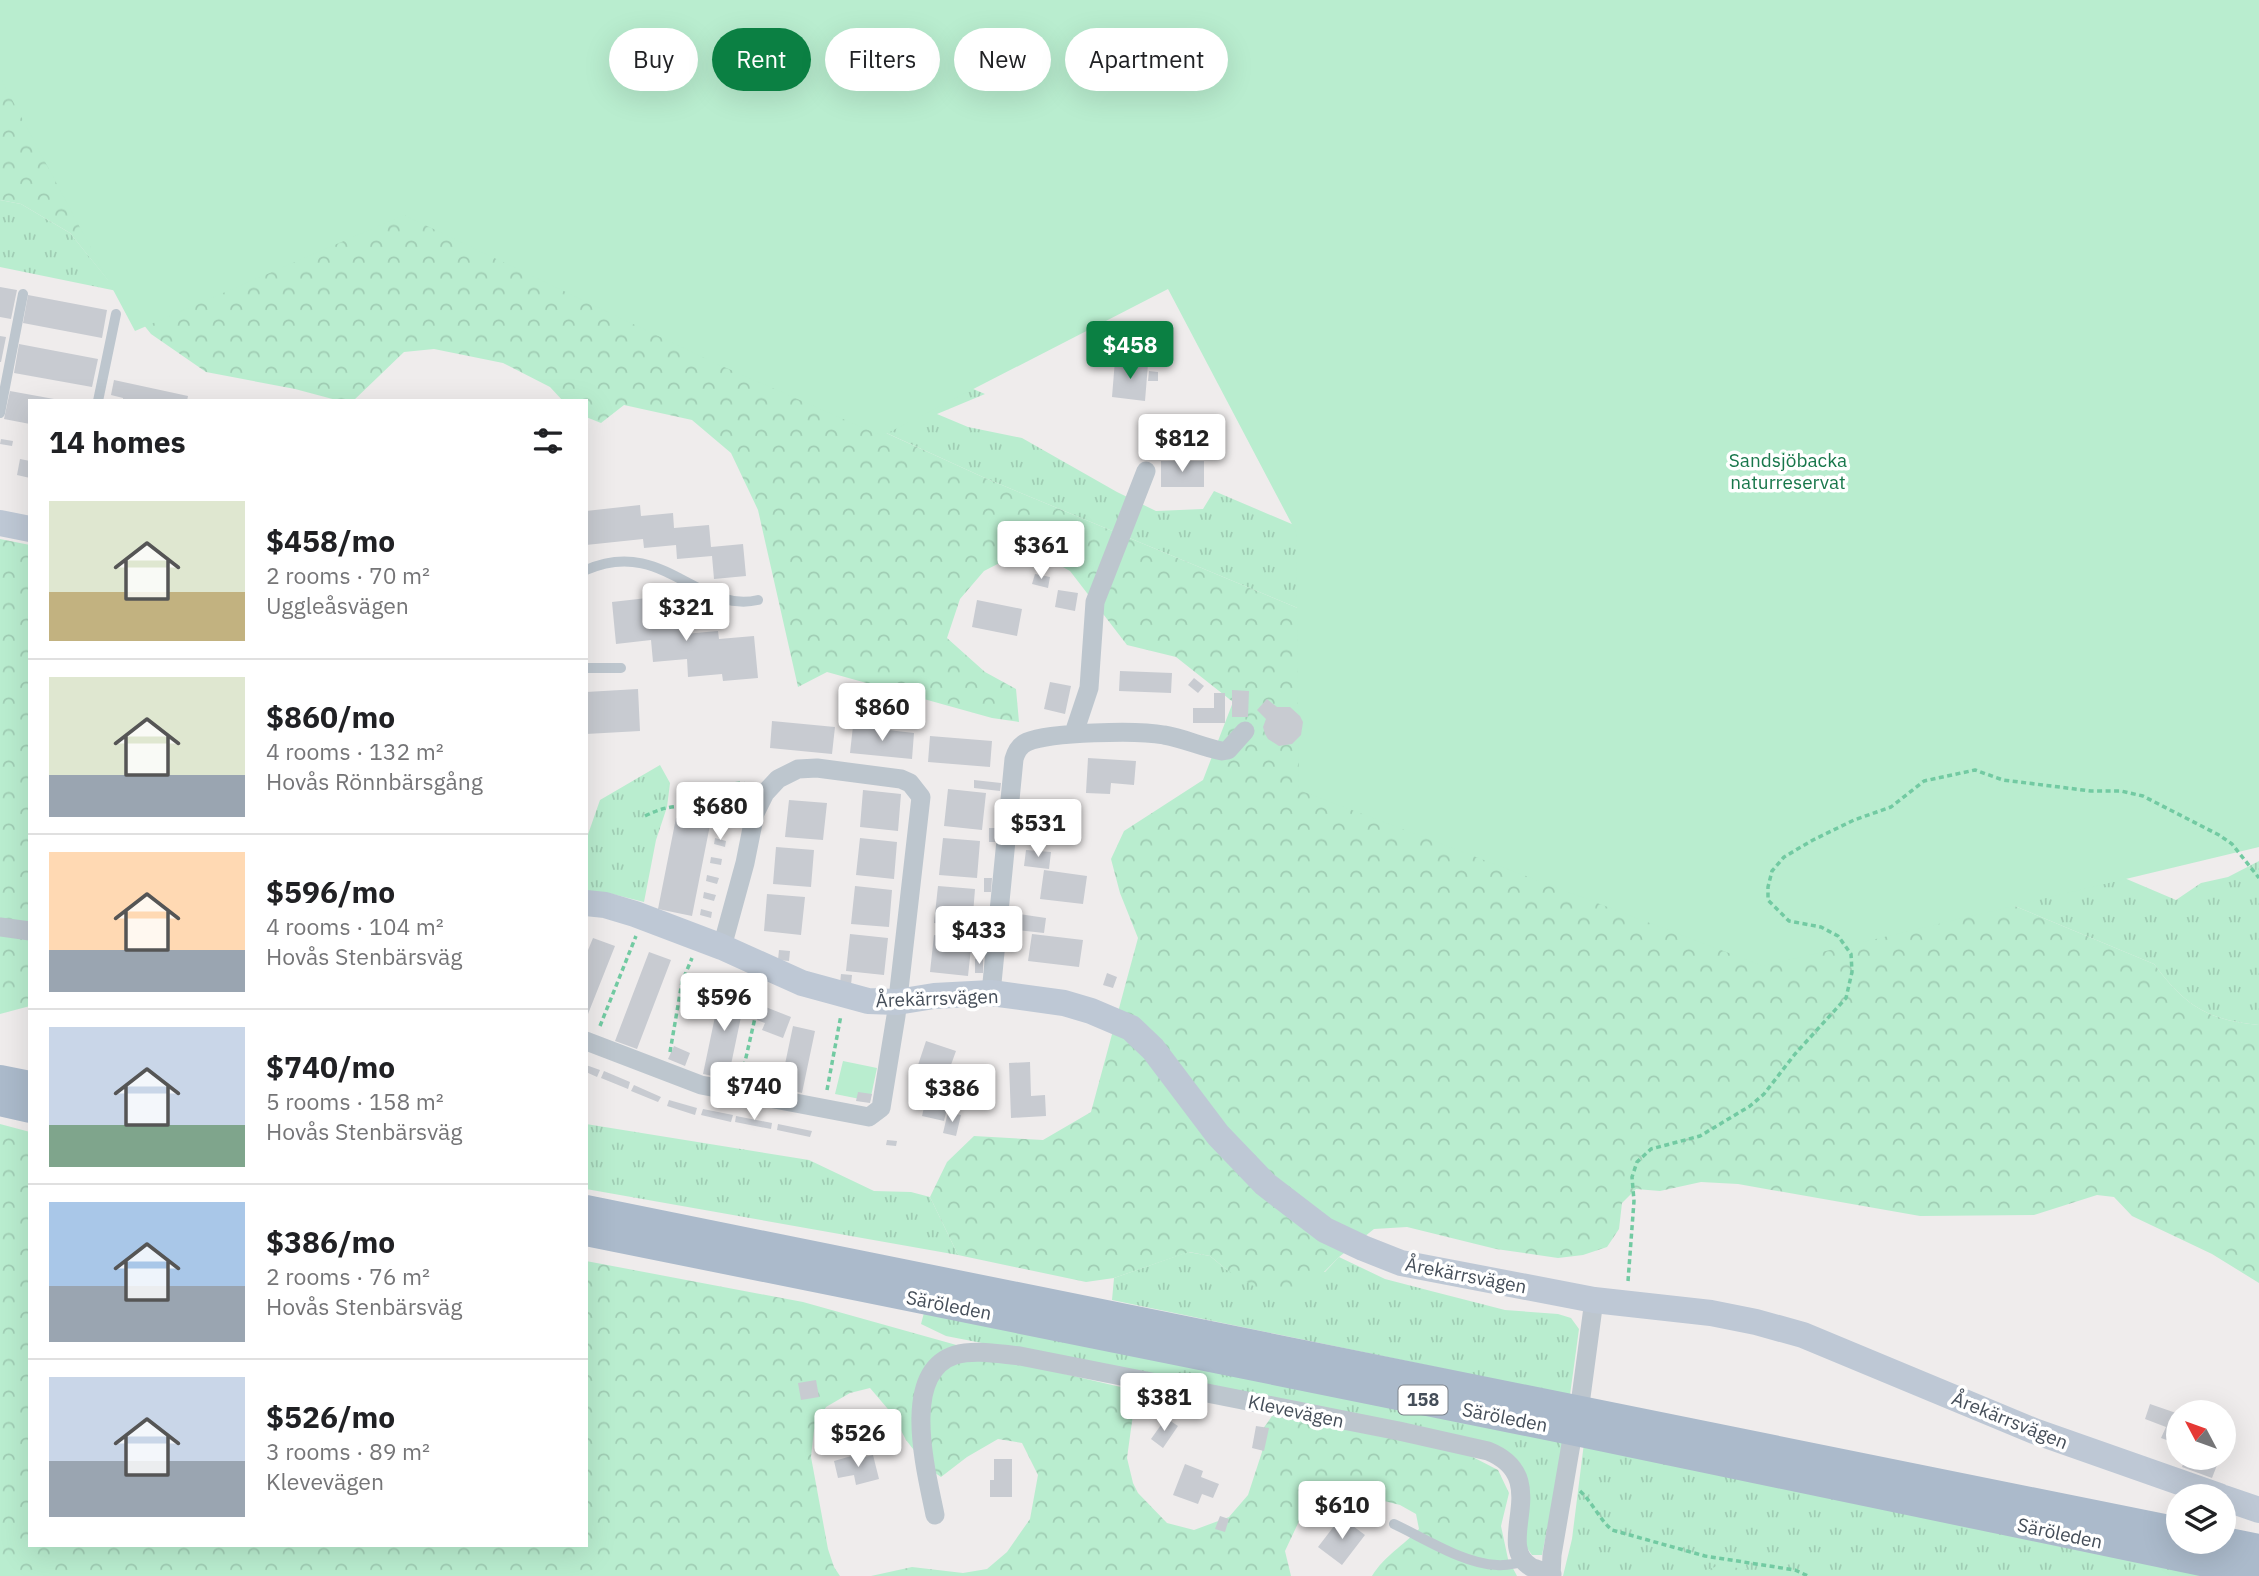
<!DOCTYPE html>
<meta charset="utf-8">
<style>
:root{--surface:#fff;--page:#f6f6f6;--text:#202124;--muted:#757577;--line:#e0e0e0;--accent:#0b8043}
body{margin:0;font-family:"IBM Plex Sans",sans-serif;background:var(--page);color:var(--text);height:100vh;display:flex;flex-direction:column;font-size:26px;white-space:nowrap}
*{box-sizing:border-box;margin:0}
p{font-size:23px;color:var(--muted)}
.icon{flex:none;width:38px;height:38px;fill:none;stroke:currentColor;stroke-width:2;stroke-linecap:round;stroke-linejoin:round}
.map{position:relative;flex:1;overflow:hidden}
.side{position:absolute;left:28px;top:399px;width:560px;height:1148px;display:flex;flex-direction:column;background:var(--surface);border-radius:0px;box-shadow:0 7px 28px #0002}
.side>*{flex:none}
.hud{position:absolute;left:609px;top:28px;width:665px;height:63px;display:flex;gap:14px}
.needle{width:46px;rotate:311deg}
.tools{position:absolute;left:2166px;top:1400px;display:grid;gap:14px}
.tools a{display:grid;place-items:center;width:70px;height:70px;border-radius:50%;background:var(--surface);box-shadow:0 7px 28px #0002;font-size:35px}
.price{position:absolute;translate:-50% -60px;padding:0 16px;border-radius:7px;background:#fff;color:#222;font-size:23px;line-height:46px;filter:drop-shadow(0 2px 4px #0008)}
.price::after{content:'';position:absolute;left:50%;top:42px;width:21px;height:16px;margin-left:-10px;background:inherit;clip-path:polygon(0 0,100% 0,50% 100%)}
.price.on{background:var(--accent);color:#fff}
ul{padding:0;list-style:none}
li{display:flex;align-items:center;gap:21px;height:175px;padding:0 21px}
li+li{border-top:2px solid var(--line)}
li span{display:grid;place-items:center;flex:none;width:196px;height:140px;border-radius:0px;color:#555}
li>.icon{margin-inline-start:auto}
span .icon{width:84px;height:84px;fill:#fffc;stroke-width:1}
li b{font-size:30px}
h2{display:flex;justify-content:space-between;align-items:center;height:84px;padding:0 21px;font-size:30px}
.pill{padding:0 24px;border-radius:32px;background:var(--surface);box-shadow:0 7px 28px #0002;font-size:24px;line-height:63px}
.pill.on{background:var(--accent);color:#fff}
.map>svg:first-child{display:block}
.grass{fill:url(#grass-tufts)}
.forest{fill:url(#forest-crowns)}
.park{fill:#b9edcf}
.building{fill:#c8cbd1}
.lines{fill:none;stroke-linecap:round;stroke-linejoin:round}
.path{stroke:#72caa2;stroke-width:3.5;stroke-dasharray:5 3.5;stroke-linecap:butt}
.lane{stroke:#bdc6ce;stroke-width:10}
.street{stroke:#bdc6ce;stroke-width:19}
.secondary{stroke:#bec8d5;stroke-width:26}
.primary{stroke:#abbacb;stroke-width:30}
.labels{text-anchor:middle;stroke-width:7;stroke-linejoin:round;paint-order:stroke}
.shield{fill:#fff;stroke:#7d838b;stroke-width:2}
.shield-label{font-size:18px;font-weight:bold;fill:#454e59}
.park-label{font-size:19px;fill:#18774b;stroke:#fff}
.street-label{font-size:19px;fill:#454e59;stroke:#fff}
</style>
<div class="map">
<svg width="2259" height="1576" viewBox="0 0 2259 1576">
<defs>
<pattern id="grass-tufts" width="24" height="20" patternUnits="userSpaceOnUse" patternTransform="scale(1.75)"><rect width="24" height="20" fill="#b9edcf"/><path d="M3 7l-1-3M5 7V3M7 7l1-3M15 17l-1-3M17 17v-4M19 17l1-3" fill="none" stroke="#a0cdb4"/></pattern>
<pattern id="forest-crowns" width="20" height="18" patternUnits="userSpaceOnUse" patternTransform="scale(1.75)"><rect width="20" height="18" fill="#b9edcf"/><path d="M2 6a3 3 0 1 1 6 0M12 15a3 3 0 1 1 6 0" fill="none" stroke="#a0cdb4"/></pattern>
</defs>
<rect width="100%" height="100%" fill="#efecec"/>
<path class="grass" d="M 413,150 L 985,394 L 937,414 L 968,427 L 1022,438 L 1117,492 L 1156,511 L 1203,509 L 1214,491 L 2176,900 L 2201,883 L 2228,877 L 2259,861 L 2259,1025 C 2206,1020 2185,1005 2154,964 L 985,478 L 363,194 Z
M 0,200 L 21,204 L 70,233 L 117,291 L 0,267 Z
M 660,765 L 670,783 L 667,807 L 656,840 L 644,902 L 612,894 L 586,891 L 586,840 L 600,800 Z
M 586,1124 L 809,1160 L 874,1191 L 911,1192 L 930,1197 L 958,1255 L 586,1189 Z
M 1188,1252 L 1210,1256 L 1227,1270 L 1325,1272 L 1339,1257 L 1385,1279 L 1431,1291 L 1505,1310 L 1558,1314 L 1571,1318 L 1579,1329 L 1570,1395 L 1112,1300 L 1114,1278 Z
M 925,1309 L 1565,1440 L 1542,1555 L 1532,1555 L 1525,1545 L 1528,1482 L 1519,1462 L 1503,1449 L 1477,1440 L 946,1336 L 921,1324 Z
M 1584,1443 L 2231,1576 L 1563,1576 L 1572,1539 Z"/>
<path class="forest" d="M 0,0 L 363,195 L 985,478 L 2154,964 C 2185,1005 2206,1020 2259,1025 L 2259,1283 L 2212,1254 L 2132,1216 L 2114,1197 L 2097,1195 L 2034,1215 L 1920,1216 L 1738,1184 L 1701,1182 L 1660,1191 L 1636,1189 L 1622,1203 L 1619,1229 L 1607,1247 L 1583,1255 L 1558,1258 L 1496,1249 L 1407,1227 L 1374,1229 L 1339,1257 L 1306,1290 L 1284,1294 L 1255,1287 L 1227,1270 L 1210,1256 L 1189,1252 L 1114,1278 L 1086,1282 L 958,1255 L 930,1197 L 947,1162 L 974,1136 L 1043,1140 L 1091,1112 L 1138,938 L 1120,893 L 1111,859 L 1124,831 L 1203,780 L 1233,702 L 1176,657 L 1127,645 L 1070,571 L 1029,548 L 984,571 L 960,599 L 947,638 L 985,672 L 1016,689 L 1019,722 L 992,718 L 827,672 L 798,687 L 758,510 L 731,453 L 692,420 L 624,405 L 601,423 L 586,417 L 586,401 L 563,401 L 550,387 L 503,363 L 434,349 L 404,352 L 353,401 L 340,401 L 295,389 L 206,372 L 151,334 L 70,233 L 21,204 L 0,200 Z
M 0,539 L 30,545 L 30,1006 L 0,1014 Z
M 0,1124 L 30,1132 L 30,1545 L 586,1545 L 586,1261 L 803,1302 L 1039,1368 L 1125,1388 L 1134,1407 L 1127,1458 L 1133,1483 L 1138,1493 L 1167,1523 L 1194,1530 L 1229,1517 L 1248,1495 L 1262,1452 L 1263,1429 L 1272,1416 L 1417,1440 L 1467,1454 L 1498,1470 L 1509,1493 L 1501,1526 L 1508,1559 L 1517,1576 L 1372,1576 C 1385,1555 1403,1546 1419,1529 L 1416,1514 L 1400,1505 L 1345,1491 L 1325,1496 L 1301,1517 L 1285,1551 L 1291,1576 L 871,1576 L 912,1567 L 963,1573 L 987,1569 L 1007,1552 L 1030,1519 L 1038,1475 L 1022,1443 L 998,1439 L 967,1457 L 941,1477 L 928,1468 L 906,1440 L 893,1415 L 870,1388 L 850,1393 L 826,1407 L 814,1430 L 811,1457 L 828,1549 L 834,1567 L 840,1576 L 0,1576 Z
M 1721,1565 L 1783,1576 L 1702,1576 L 1703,1571 Z"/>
<path class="park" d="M 0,0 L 2259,0 L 2259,847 L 1763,966 L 1299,790 L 1296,532 L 1168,289 L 882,436 L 715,363 L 404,215 L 135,331 L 0,77 Z
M 843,1061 L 877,1068 L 870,1101 L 835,1094 Z"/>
<path class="building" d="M 0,287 L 17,290 L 11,319 L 0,317 Z
M 28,295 L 107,310 L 102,338 L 23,323 Z
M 0,336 L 6,337 L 1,362 L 0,362 Z
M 19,344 L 98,359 L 92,387 L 14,373 Z
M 1108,345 L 1112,352 L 1101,358 L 1098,351 Z
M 1115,360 L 1148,364 L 1145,401 L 1112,397 Z
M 1149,371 L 1158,372 L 1158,381 L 1148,381 Z
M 114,380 L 188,396 L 187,401 L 123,401 L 123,398 L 111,395 Z
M 10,391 L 54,399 L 54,401 L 30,401 L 30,424 L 4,419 Z
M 1,439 L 13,441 L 12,446 L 0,444 Z
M 20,459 L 30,461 L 30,478 L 17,475 Z
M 1161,461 L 1204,461 L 1204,487 L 1161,487 Z
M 640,505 L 641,516 L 673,513 L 674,528 L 709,525 L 711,547 L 743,544 L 746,576 L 714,579 L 712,556 L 677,559 L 676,545 L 644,548 L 643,539 L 586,545 L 586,511 Z
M 1035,574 L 1050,577 L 1048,588 L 1032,584 Z
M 1058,590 L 1078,593 L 1075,611 L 1055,607 Z
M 647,598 L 649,621 L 683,618 L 684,634 L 718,631 L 719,639 L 754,636 L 758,678 L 723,681 L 722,674 L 688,677 L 687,659 L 653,662 L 651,640 L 616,644 L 612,602 Z
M 977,600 L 1022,609 L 1017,636 L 972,627 Z
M 1120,671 L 1172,673 L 1171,693 L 1119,691 Z
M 1194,678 L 1204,686 L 1198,693 L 1188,685 Z
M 1050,682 L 1071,686 L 1065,714 L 1044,709 Z
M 638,689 L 640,731 L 586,734 L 586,692 Z
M 1232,690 L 1249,691 L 1248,717 L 1232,717 Z
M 1214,693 L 1225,693 L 1225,723 L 1193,723 L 1193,708 L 1214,708 Z
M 1267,699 L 1277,707 L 1290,707 L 1300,716 L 1303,722 L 1301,735 L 1292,744 L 1279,746 L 1268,739 L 1265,734 L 1263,727 L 1266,719 L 1257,710 Z
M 772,721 L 835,727 L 832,754 L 770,748 Z
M 853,726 L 914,733 L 912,759 L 850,753 Z
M 930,736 L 992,741 L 990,767 L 928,762 Z
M 1088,758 L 1136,761 L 1134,785 L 1111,783 L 1110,794 L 1086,793 Z
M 974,780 L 1001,783 L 1000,791 L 974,788 Z
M 948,789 L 986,793 L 982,830 L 944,826 Z
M 863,790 L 901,794 L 898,831 L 860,827 Z
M 789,800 L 827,803 L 823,840 L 785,837 Z
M 676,818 L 710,825 L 692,916 L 658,909 Z
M 989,828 L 997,828 L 997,842 L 989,842 Z
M 715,838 L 726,841 L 725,847 L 714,844 Z
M 860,838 L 897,842 L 894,879 L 856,875 Z
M 943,838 L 980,841 L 977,878 L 939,875 Z
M 776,847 L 814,850 L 811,887 L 773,884 Z
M 1026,850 L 1051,852 L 1049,869 L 1024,866 Z
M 711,857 L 722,859 L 721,865 L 710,863 Z
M 1044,870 L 1087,876 L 1083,904 L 1040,899 Z
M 707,875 L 719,878 L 717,884 L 706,881 Z
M 984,878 L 992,878 L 991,892 L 984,892 Z
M 855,886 L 892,890 L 889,927 L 851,924 Z
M 938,886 L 975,889 L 972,927 L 934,923 Z
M 704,892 L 716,895 L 714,901 L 703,898 Z
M 767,894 L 805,897 L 801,935 L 764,931 Z
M 701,909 L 712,912 L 711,918 L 700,915 Z
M 1019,914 L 1046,918 L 1044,933 L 1017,930 Z
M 978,926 L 986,926 L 986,941 L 978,941 Z
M 850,934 L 888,938 L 884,975 L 846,971 Z
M 1032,934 L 1083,940 L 1079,967 L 1028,961 Z
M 934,935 L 972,939 L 968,976 L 930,972 Z
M 593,938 L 615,946 L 586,1019 L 586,955 Z
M 779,950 L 790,951 L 789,961 L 778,960 Z
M 649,952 L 671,960 L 637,1049 L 615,1041 Z
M 975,959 L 983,959 L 983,973 L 975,973 Z
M 1107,973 L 1117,977 L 1113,988 L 1103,985 Z
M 841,974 L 852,975 L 851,985 L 840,984 Z
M 690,975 L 717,986 L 708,1007 L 689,999 L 692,992 L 685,989 Z
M 721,988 L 746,993 L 728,1079 L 703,1074 Z
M 763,1006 L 791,1017 L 783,1038 L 762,1030 L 765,1023 L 757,1020 Z
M 793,1026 L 815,1031 L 802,1093 L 780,1088 Z
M 926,1041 L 956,1051 L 944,1084 L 915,1074 Z
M 674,1046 L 690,1053 L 685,1066 L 668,1059 Z
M 1030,1062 L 1031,1096 L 1045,1095 L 1046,1116 L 1011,1118 L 1009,1063 Z
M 586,1065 L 600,1070 L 597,1077 L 586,1072 Z
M 604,1071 L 630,1082 L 628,1089 L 601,1078 Z
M 634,1085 L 661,1097 L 658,1102 L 631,1091 Z
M 858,1092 L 872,1094 L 870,1103 L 856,1101 Z
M 669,1100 L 697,1108 L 695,1115 L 667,1106 Z
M 925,1103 L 947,1108 L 944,1121 L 922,1116 Z
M 703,1109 L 733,1115 L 731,1122 L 701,1115 Z
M 948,1112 L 961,1115 L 956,1136 L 943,1133 Z
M 736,1116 L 772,1123 L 771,1129 L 735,1122 Z
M 778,1124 L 812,1131 L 810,1137 L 777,1130 Z
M 887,1140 L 897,1141 L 896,1146 L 886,1145 Z
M 816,1380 L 819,1397 L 801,1400 L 798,1383 Z
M 2150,1404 L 2179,1414 L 2179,1434 L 2175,1443 L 2161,1438 L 2166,1427 L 2145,1419 Z
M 1166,1418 L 1178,1426 L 1163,1448 L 1151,1439 Z
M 1256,1426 L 1269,1428 L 1264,1451 L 1252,1448 Z
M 855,1455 L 856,1459 L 873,1455 L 879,1479 L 856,1485 L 854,1475 L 838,1478 L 834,1461 Z
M 2185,1458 L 2212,1458 L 2219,1460 L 2212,1478 L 2182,1467 Z
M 994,1459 L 1012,1459 L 1012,1497 L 990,1497 L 990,1480 L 994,1480 Z
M 1185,1464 L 1203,1471 L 1201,1477 L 1219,1484 L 1213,1498 L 1202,1494 L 1198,1504 L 1173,1495 Z
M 1220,1516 L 1229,1519 L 1225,1532 L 1215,1529 Z
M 1341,1517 L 1365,1535 L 1342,1565 L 1318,1547 Z"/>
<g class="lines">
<path class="path" d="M 645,816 C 673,802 682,808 710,806 L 716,804 L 731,784 L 743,783 L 749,786
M 600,1026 L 636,936
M 670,1052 L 682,982 L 692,958
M 742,1075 L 762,987
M 827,1090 L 841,1015
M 1628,1281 L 1634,1201 L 1632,1177 L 1637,1162 L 1651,1149 L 1700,1136 L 1750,1106 L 1764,1094 L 1795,1054 L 1846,998 L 1852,972 L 1851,954 L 1838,936 L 1821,927 L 1789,921 L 1768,900 L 1768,887 L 1772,871 L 1784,857 L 1813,840 L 1854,820 L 1891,807 L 1924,781 L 1975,770 L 2003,780 L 2091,791 L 2121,791 L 2143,796 L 2219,835 L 2232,844 L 2259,878
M 1580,1491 C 1593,1503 1599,1519 1612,1530 L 1705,1556 L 1795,1570 L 1808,1576"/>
<path class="lane" d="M 98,401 L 116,314
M 0,413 L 23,294
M 586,570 C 662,536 698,614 758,600
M 586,668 L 621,668
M 1394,1524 C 1424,1538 1464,1564 1497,1565 C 1506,1566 1516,1563 1525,1562"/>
<path class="street" d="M 1074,733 L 1089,688 L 1095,602 L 1146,471
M 0,927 L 30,931
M 991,993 L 1014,759 C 1016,752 1020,745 1027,742 C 1051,732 1137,730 1164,735 C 1183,738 1202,747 1222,751 L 1228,750 L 1245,731
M 586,1041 L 701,1085 L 869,1117 L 881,1108 L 896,1016 L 921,797 L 910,783 L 901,779 L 817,768 L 798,769 L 778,779 L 765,793 L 755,813 L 745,863 L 722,947
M 1581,1397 L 1594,1300
M 935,1515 C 927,1474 899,1373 955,1355 C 975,1349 999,1354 1020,1356 L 1399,1431 L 1488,1451 C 1555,1478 1492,1544 1531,1567 C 1537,1570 1545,1571 1552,1574
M 1551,1576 L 1552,1555 L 1571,1444"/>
<path class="secondary" d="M 0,523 L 30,529
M 586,903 L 605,905 L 635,914 L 722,947 L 802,983 L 868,1001 L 897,1002 L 934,996 L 991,993 L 1064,1003 L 1091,1011 L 1131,1028 L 1153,1049 L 1218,1135 L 1265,1184 L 1325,1230 L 1363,1248 L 1401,1263 L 1594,1300 L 1711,1313 L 1756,1322 L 1803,1335 L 2034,1431 L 2219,1496
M 2224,1498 L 2259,1510"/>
<path class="primary" d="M 0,1080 L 30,1086
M 0,1101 L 30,1108
M 586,1210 L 2179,1532
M 586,1231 L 1586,1433 L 2259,1573
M 2224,1542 L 2259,1549"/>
</g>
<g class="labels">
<rect class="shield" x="1398.5" y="1385.5" width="49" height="29" rx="5"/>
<g class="shield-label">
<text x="1423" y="1406">158</text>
</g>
<g class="park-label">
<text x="1788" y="467">Sandsjöbacka<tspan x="1788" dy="22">naturreservat</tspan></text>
</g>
<g class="street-label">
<text transform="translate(937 998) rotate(-2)" y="7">Årekärrsvägen</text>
<text transform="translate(1466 1275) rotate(11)" y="7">Årekärrsvägen</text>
<text transform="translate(949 1305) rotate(11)" y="7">Säröleden</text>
<text transform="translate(1296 1411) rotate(12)" y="7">Klevevägen</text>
<text transform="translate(1505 1417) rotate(11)" y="7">Säröleden</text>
<text transform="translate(2010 1420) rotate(22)" y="7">Årekärrsvägen</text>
<text transform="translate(2060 1533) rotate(12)" y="7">Säröleden</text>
</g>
</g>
</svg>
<div class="tools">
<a><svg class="needle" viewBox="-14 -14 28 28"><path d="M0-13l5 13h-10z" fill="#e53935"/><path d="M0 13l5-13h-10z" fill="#757577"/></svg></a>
<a><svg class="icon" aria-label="layers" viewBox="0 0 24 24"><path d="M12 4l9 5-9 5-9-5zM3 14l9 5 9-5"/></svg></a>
</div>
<b class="price on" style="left:1130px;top:381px">$458</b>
<b class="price" style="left:1182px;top:474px">$812</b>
<b class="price" style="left:1041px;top:581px">$361</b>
<b class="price" style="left:686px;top:643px">$321</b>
<b class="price" style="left:882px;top:743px">$860</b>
<b class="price" style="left:720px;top:842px">$680</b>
<b class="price" style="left:1038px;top:859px">$531</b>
<b class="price" style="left:979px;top:966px">$433</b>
<b class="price" style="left:724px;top:1033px">$596</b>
<b class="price" style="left:754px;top:1122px">$740</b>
<b class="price" style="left:952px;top:1124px">$386</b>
<b class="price" style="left:1164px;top:1433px">$381</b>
<b class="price" style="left:858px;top:1469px">$526</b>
<b class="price" style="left:1342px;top:1541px">$610</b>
<div class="hud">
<a class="pill">Buy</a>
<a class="pill on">Rent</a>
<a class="pill">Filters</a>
<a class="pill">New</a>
<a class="pill">Apartment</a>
</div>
<section class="side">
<h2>14 homes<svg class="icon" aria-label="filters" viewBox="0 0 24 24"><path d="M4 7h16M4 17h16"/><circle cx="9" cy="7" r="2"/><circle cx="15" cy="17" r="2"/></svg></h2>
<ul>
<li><span style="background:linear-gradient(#dfe7d0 65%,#c2b280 0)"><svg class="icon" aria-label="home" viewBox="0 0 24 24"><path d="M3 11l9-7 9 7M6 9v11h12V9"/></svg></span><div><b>$458/mo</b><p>2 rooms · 70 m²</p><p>Uggleåsvägen</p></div></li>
<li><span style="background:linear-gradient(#dfe7d0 70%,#9aa5b1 0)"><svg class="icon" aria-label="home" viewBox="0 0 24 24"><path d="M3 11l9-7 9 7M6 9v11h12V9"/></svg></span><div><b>$860/mo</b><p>4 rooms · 132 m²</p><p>Hovås Rönnbärsgång</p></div></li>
<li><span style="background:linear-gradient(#ffd9b3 70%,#9aa5b1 0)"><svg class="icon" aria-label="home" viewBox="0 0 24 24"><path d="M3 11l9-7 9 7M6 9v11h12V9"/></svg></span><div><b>$596/mo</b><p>4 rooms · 104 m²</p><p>Hovås Stenbärsväg</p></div></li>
<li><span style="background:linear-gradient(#c9d6e8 70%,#7fa58c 0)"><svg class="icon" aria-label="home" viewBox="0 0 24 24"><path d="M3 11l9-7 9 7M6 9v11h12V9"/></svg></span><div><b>$740/mo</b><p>5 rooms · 158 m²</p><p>Hovås Stenbärsväg</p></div></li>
<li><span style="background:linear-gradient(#a9c7e8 60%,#9aa5b1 0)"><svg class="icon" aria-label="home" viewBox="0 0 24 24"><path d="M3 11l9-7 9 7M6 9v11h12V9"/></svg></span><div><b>$386/mo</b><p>2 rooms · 76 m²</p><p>Hovås Stenbärsväg</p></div></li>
<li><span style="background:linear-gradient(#c9d6e8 60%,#9aa5b1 0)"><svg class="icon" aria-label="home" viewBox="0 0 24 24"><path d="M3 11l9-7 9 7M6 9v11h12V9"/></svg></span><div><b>$526/mo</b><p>3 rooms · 89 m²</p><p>Klevevägen</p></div></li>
</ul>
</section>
</div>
